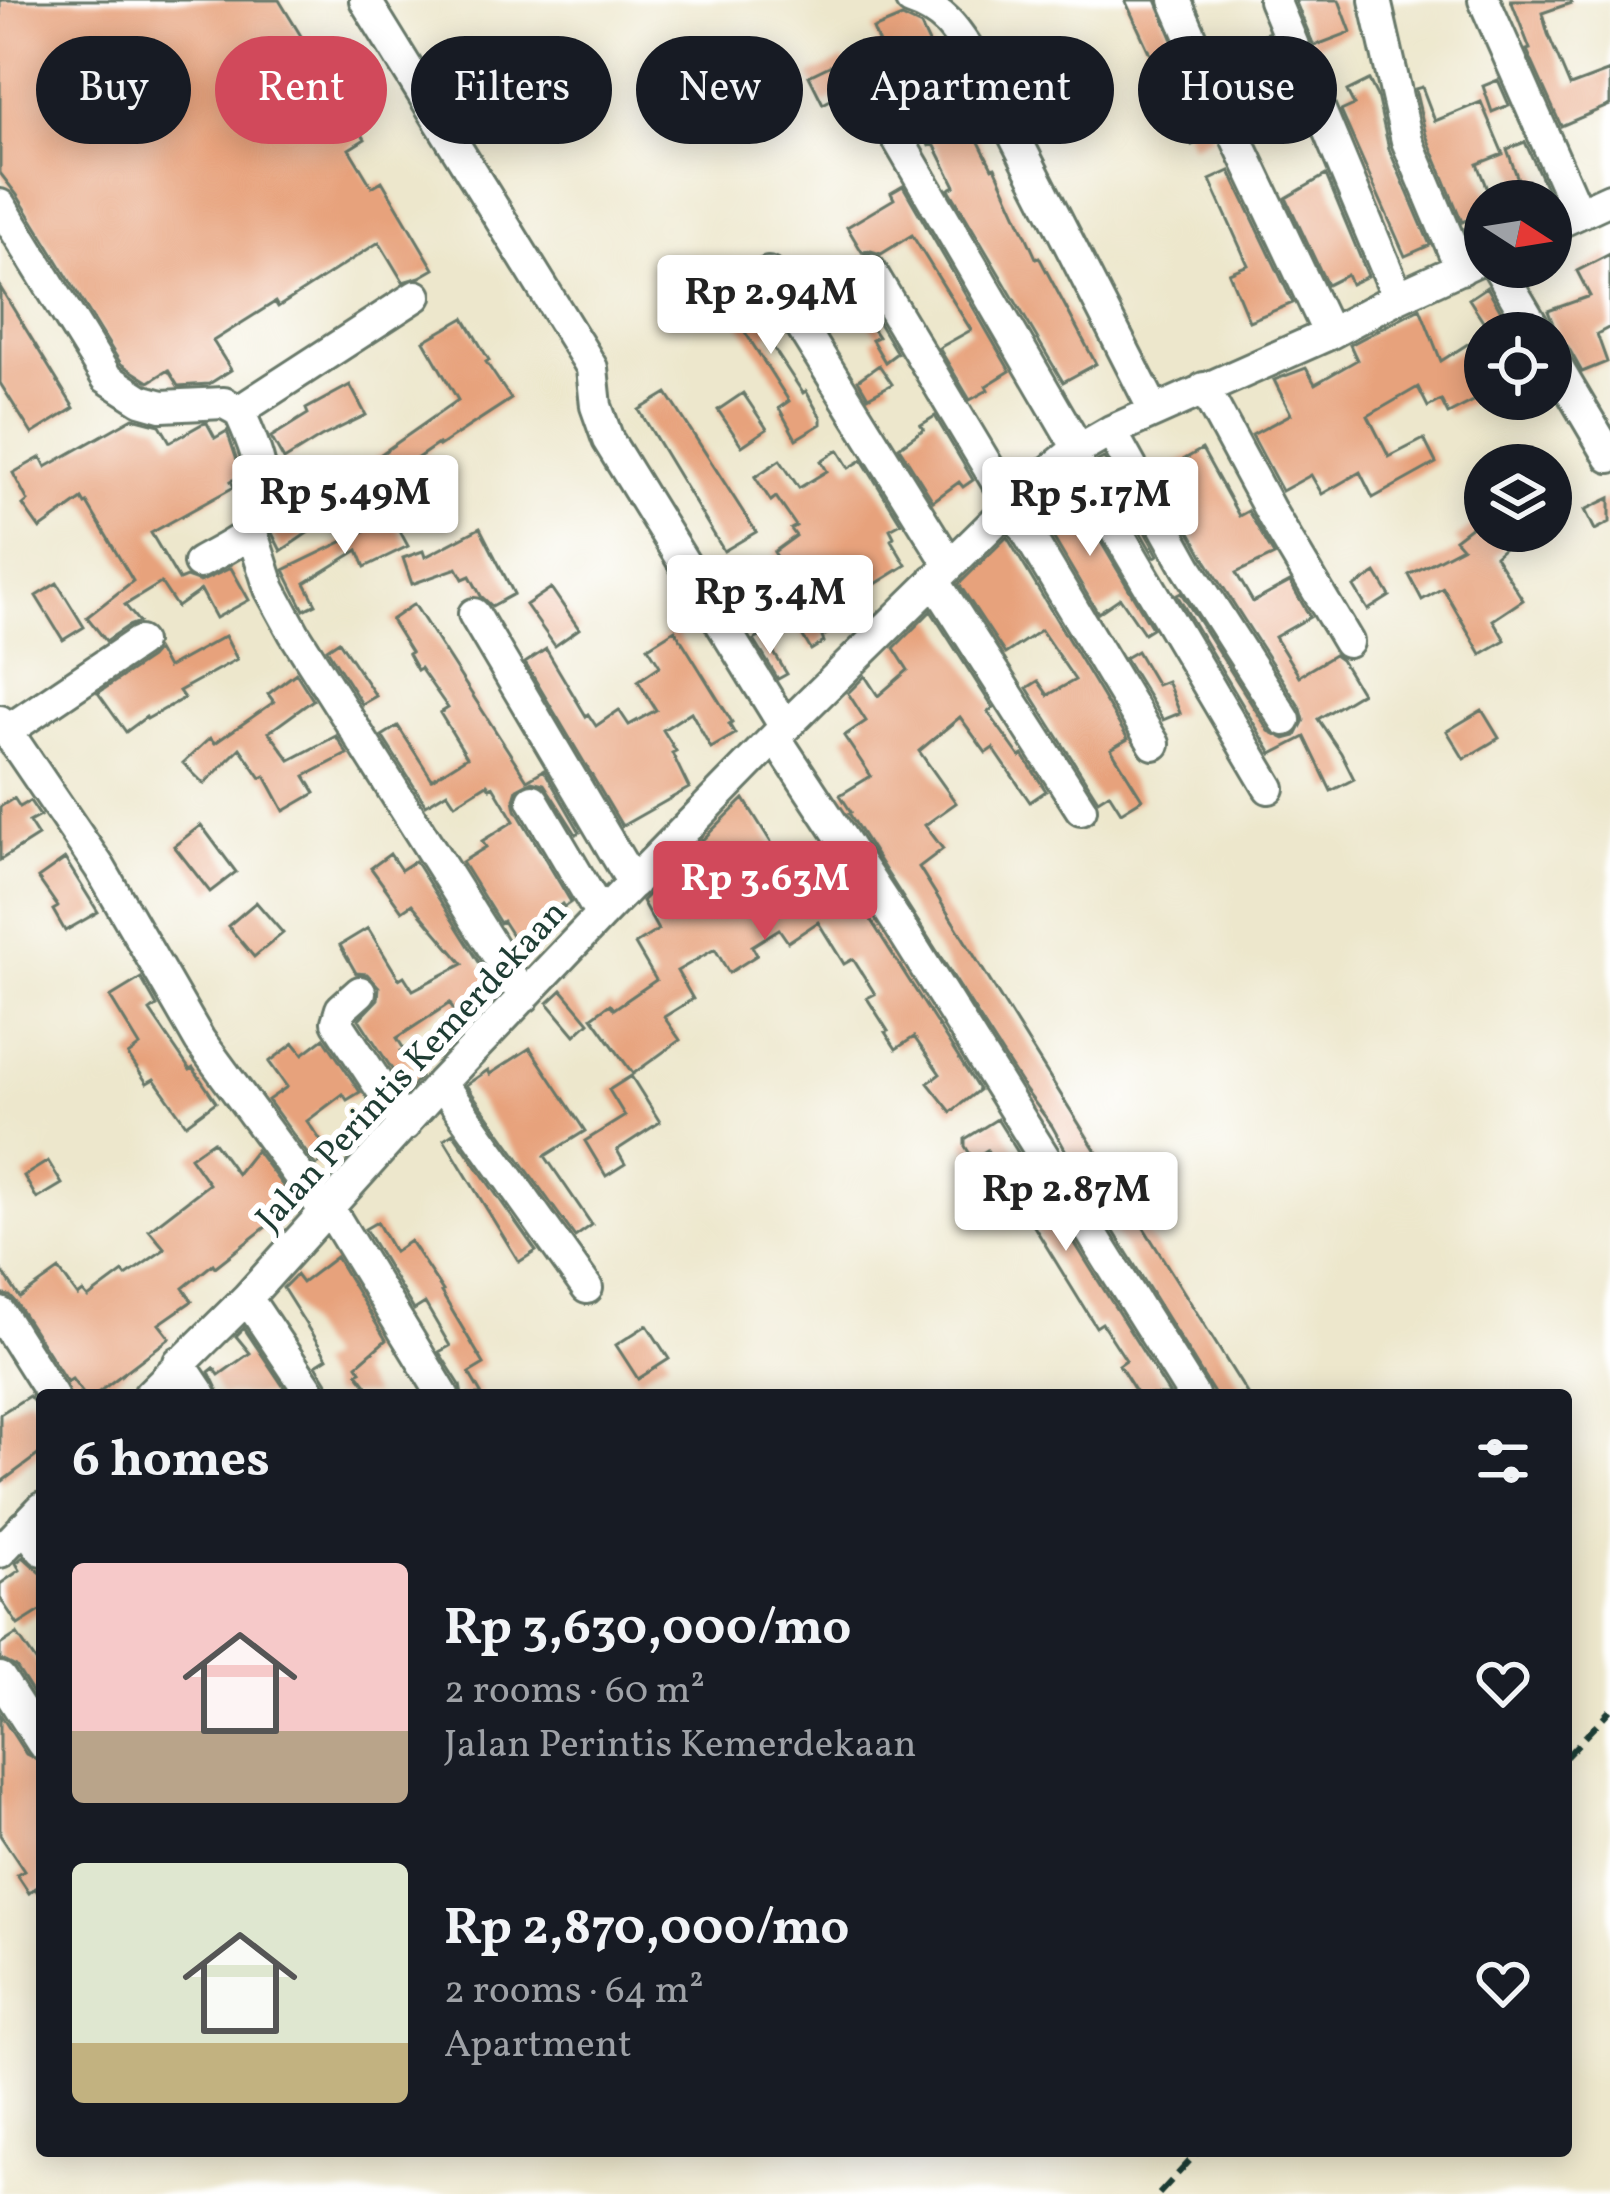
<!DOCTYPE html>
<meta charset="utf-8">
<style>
:root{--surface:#171b24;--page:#242831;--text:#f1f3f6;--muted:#9ea1a6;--accent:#d1495b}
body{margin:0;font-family:Vollkorn,serif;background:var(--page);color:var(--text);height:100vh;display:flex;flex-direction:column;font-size:45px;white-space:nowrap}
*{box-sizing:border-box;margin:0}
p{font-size:39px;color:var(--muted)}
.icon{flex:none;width:66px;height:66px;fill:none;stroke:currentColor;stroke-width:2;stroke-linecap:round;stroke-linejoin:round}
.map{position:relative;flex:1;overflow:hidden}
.sheet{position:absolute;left:36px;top:1389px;width:1536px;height:768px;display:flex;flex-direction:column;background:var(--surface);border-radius:12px;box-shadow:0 6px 30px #0003}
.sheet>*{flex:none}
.guide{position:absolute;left:36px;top:36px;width:1539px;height:108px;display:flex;gap:24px}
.needle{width:78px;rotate:102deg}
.buttons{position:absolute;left:1464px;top:180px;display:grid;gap:24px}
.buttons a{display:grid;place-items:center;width:108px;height:108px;border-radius:50%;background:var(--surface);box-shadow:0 6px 30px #0003;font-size:60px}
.price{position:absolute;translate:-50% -102px;padding:0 27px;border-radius:12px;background:#fff;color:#222;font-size:39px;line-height:78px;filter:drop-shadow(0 3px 6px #0008)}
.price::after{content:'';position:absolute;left:50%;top:72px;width:36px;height:27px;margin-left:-18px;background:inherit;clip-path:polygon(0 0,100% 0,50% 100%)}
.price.active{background:var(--accent);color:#fff}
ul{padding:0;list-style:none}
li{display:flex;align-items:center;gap:36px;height:300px;padding:0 36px}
li span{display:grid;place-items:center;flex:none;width:336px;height:240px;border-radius:12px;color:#555}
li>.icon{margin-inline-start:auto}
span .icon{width:144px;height:144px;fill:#fffc;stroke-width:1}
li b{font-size:51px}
h2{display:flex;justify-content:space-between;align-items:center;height:144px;padding:0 36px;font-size:51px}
.tag{padding:0 42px;border-radius:54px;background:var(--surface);box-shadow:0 6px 30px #0003;font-size:42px;line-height:108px}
.tag.active{background:var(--accent);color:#fff}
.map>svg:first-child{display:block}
.building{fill:#e7a27c}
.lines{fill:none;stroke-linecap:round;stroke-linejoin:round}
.minor-casing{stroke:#677869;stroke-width:36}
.minor{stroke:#fff;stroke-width:30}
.rail{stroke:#1f3d34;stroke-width:6;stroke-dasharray:18 9;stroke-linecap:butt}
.labels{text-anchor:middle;stroke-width:12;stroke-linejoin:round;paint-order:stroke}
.street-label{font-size:36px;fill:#1f3d34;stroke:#fff}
</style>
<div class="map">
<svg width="1610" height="2194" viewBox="0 0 1610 2194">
<rect width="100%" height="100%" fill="#fff"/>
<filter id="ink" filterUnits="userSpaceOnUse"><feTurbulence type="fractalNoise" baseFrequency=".00833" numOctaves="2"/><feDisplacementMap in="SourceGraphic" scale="24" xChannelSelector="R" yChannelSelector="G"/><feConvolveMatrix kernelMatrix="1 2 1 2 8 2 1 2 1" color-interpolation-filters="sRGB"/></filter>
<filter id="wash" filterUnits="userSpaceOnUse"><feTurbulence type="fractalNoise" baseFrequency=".004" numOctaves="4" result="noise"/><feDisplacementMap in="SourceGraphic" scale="48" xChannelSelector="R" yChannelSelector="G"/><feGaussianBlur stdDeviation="2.7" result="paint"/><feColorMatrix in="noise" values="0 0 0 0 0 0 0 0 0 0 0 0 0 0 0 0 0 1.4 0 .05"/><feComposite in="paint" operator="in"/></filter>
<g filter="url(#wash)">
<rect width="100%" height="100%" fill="#ede7cc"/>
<g id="blocks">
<path class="building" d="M 0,0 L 279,0 L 309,49 L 293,59 L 332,123 L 349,112 L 365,139 L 349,149 L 372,187 L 382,181 L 434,269 L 420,277 L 403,282 L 379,242 L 278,307 L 275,302 L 213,341 L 231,370 L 209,384 L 178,386 L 168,370 L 149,382 L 121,364 L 17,195 L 0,173 Z
M 1125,0 L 1156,0 L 1213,135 L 1192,145 Z
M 1295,0 L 1339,0 L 1351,32 L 1314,46 Z
M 1511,0 L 1570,0 L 1571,3 L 1542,13 L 1548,34 L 1570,86 L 1610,71 L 1610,105 L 1561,126 L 1527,50 L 1530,49 Z
M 902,17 L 921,26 L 958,105 L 960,104 L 992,168 L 995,167 L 1036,258 L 1039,257 L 1096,364 L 1063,382 L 949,189 L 955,186 L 934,144 L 929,146 L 897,73 L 892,75 L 873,29 Z
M 1267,33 L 1276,55 L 1249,65 L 1241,42 Z
M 844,59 L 846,64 L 842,77 L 847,91 L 823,104 L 809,76 Z
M 1369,80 L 1377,96 L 1389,149 L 1430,245 L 1405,256 L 1341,111 L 1354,105 L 1347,91 Z
M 1498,80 L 1509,105 L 1492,112 L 1483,86 Z
M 1422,87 L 1435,121 L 1481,102 L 1503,154 L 1477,164 L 1489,194 L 1519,182 L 1507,149 L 1525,142 L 1549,195 L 1533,201 L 1485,201 L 1485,213 L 1462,222 L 1426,135 L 1415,89 Z
M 1230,171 L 1293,303 L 1249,321 L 1229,273 L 1248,265 L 1210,180 Z
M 1326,175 L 1368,276 L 1351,284 L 1347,275 L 1327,285 L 1286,198 Z
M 903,186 L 1010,371 L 986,386 L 988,390 L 970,400 L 939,348 L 971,330 L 912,235 L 881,254 L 871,251 L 862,252 L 847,227 L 894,199 L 891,193 Z
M 1610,254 L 1610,327 L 1597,334 L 1607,362 L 1582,372 L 1568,347 L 1559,339 L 1548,311 L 1590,296 L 1577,271 Z
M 854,258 L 851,269 L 853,280 L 897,353 L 885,362 L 872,340 L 878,337 L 833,272 Z
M 739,274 L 772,330 L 765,335 L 803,393 L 806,391 L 821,418 L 821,424 L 796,439 L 779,408 L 789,401 L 717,288 Z
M 0,287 L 74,408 L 32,434 L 0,383 Z
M 1487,287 L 1514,333 L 1491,333 L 1469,299 Z
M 1420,308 L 1441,361 L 1485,333 L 1485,395 L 1448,414 L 1441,400 L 1428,407 L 1418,387 L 1368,416 L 1389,457 L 1424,439 L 1436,463 L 1373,498 L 1360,472 L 1322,494 L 1311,475 L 1282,491 L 1252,435 L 1291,414 L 1274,380 L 1306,368 L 1315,384 L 1357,360 L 1350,345 Z
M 464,318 L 489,360 L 486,362 L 511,399 L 439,446 L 438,444 L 281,551 L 272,533 L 278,521 L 316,497 L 317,499 L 458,400 L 424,341 Z
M 879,365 L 892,384 L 868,397 L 858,380 Z
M 350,385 L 366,415 L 321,437 L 284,460 L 271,437 L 308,414 L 306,409 Z
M 667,393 L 756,532 L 724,551 L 639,410 Z
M 743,393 L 767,429 L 742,446 L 718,410 Z
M 935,416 L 973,480 L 963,487 L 959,482 L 933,501 L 899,447 L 924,429 L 921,425 Z
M 133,418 L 160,425 L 170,442 L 202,424 L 207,423 L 215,438 L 227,431 L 242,475 L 231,481 L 234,487 L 151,533 L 179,580 L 186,577 L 200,582 L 231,568 L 249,600 L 216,618 L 201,590 L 177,607 L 161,583 L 125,605 L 139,622 L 128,626 L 106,641 L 87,617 L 133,581 L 87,503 L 85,504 L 82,499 L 40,529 L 23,505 L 28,501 L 13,473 L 41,457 L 46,467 Z
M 1202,449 L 1239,516 L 1248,511 L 1274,555 L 1236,573 L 1253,602 L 1290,582 L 1310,617 L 1275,637 L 1299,676 L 1334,655 L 1341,660 L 1361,693 L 1318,719 L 1341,753 L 1354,779 L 1331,791 L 1305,737 L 1272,754 L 1177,595 L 1181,593 L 1269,731 L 1285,739 L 1296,736 L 1304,720 L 1301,709 L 1204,557 L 1156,471 L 1166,464 L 1169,468 Z
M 838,450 L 849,468 L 862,460 L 901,523 L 890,529 L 894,537 L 891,540 L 906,565 L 866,590 L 871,597 L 842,618 L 845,623 L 822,637 L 824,642 L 811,650 L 781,599 L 798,589 L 774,552 L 796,536 L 791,529 L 796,526 L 776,497 L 771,501 L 755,477 L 780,460 L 799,488 L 827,471 L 821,461 Z
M 1104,458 L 1158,555 L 1155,557 L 1098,461 Z
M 1066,483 L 1152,628 L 1144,633 L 1120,598 L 1098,613 L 1040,515 L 1072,495 Z
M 1610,498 L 1610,522 L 1595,530 L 1585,510 Z
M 1481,519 L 1485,524 L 1485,531 L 1491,531 L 1504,548 L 1495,556 L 1523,600 L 1493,620 L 1505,640 L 1481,654 L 1443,588 L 1422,600 L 1409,575 L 1462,547 L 1455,539 Z
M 395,522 L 408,546 L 365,567 L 358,550 L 305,583 L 316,604 L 304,610 L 284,570 L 379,524 L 382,529 Z
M 480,528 L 514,594 L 492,606 L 481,596 L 470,576 L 463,579 L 457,568 L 412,584 L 403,558 L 423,551 L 425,557 Z
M 1007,537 L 1128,739 L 1111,749 L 1142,799 L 1121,812 L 1109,793 L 1098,800 L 1027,688 L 1038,681 L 1048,695 L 1075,680 L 1041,630 L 1005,654 L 959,584 Z
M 1376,573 L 1390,596 L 1368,610 L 1354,587 Z
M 57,583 L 84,627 L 63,640 L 36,596 Z
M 551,588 L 579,629 L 555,646 L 526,605 Z
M 414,604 L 527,780 L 544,770 L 580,832 L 576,834 L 544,784 L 532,781 L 517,789 L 514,799 L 516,810 L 571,902 L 564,907 L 562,904 L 529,930 L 533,936 L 519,946 L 503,921 L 500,923 L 462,862 L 486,847 L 482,841 L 514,821 L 493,786 L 490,788 L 487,784 L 455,804 L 447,792 L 426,805 L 382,736 L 398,726 L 432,779 L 467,757 L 440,713 L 448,708 L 420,668 L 417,670 L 408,654 L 411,652 L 391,620 Z
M 931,611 L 993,708 L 988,712 L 1020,757 L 1023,755 L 1046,791 L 1030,802 L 993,748 L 986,753 L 960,717 L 919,751 L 956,803 L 925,825 L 943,849 L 919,867 L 1248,1395 L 1215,1395 L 1082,1180 L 1052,1126 L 1026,1091 L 849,813 L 851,812 L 840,795 L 871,776 L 844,736 L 866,721 L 848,693 L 865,676 L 878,696 L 908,670 L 894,648 Z
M 675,630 L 732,722 L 729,724 L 735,734 L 711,748 L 691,712 L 663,730 L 676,751 L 672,753 L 689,788 L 622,826 L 525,663 L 546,649 L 586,716 L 588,714 L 596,726 L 619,710 L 629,725 L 656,710 L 638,681 L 660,666 L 648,647 Z
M 763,635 L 787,674 L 778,679 L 754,640 Z
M 225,636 L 237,659 L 179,691 L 184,698 L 147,719 L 146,717 L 126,732 L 98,693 L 150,658 L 157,650 L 167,668 Z
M 339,641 L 376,696 L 362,704 L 327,649 Z
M 1137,651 L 1157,685 L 1167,681 L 1180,713 L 1163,720 L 1125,658 Z
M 296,673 L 313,700 L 269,732 L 290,760 L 336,736 L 347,754 L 305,776 L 315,793 L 284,811 L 265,776 L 261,778 L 240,748 L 204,784 L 183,763 L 210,738 L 215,743 L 274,702 L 268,694 Z
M 1482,710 L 1499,738 L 1464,759 L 1447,731 Z
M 14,798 L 20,807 L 30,801 L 40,816 L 29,822 L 38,836 L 0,860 L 0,807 Z
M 744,799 L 787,868 L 823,845 L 979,1090 L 951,1112 L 928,1083 L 940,1074 L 914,1037 L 896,1049 L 885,1032 L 888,1031 L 867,998 L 875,994 L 853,959 L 844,964 L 818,922 L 788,942 L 779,929 L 752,946 L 757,955 L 729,973 L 715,949 L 677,971 L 693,999 L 664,1017 L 680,1040 L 633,1074 L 592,1017 L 610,1004 L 614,1009 L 656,980 L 635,944 L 658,930 L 642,901 L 661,882 L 685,866 L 681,861 Z
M 201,825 L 236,872 L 210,892 L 174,846 Z
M 390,854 L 401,870 L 415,861 L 494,986 L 478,1000 L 481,1006 L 457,1018 L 450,1003 L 397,1038 L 404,1049 L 401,1051 L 420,1077 L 407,1092 L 359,1019 L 378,999 L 379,987 L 367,974 L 356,973 L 340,945 L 368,928 L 399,979 L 404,976 L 413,990 L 463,964 L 412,904 L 402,911 L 371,868 Z
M 65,859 L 98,912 L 65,931 L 53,910 L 58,907 L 38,878 Z
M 256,902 L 283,933 L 254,957 L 228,926 Z
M 141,978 L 157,1006 L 150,1011 L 190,1070 L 193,1068 L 216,1102 L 186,1124 L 154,1079 L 147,1083 L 128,1055 L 140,1046 L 110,997 Z
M 562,990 L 589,1022 L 575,1035 L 548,1003 Z
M 324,1038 L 360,1092 L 347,1100 L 343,1094 L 307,1121 L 331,1155 L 316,1166 L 268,1100 L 287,1087 L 269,1062 L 294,1043 L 303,1054 Z
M 530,1048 L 585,1131 L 545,1156 L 592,1225 L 575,1237 L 466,1085 L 488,1070 L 490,1074 Z
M 631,1076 L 660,1122 L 617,1150 L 625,1164 L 606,1176 L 585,1141 L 625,1116 L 609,1090 Z
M 997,1119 L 1170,1395 L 1138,1395 L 1119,1365 L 1126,1360 L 1102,1323 L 1096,1327 L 987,1150 L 973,1159 L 965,1146 L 965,1139 Z
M 453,1133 L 536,1251 L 519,1262 L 444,1139 Z
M 213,1141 L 237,1174 L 256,1150 L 292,1198 L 271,1223 L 215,1267 L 213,1264 L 183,1288 L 192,1301 L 159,1324 L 170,1338 L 95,1395 L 84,1395 L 72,1379 L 67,1382 L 16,1303 L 10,1296 L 0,1294 L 0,1268 L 20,1298 L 59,1270 L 78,1296 L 83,1292 L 88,1298 L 123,1272 L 126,1276 L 165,1249 L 149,1230 L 209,1184 L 190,1157 Z
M 48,1161 L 62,1184 L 37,1199 L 24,1176 Z
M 377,1222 L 394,1252 L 410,1241 L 443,1291 L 441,1292 L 484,1364 L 469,1373 L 482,1395 L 462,1395 L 460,1385 L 439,1352 L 450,1346 L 425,1303 L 414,1310 L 365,1229 Z
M 336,1257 L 386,1340 L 357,1365 L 361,1371 L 357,1373 L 374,1395 L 331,1395 L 328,1384 L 316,1365 L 327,1358 L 283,1288 L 296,1275 L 302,1283 Z
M 647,1325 L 669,1359 L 638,1379 L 616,1345 Z
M 244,1328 L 289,1395 L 220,1395 L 209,1372 L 214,1368 L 219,1375 L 250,1353 L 236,1336 Z
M 29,1396 L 42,1412 L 42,1452 L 0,1483 L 0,1414 Z
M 23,1557 L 42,1574 L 42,1610 L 18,1625 L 0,1598 L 0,1584 L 20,1570 L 16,1563 Z
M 17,1634 L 42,1670 L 42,1707 L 16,1667 L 0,1659 L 0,1645 Z
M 0,1714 L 26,1754 L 42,1762 L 42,1899 L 35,1888 L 29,1893 L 17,1875 L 24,1871 L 0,1835 Z"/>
</g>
</g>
<g filter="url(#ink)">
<use href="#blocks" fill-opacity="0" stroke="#677869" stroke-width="3"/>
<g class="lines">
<defs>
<path id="minor" d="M 365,0 L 585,356 L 592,368 L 596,406 L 608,440 L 785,727
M 911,0 C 947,12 957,32 977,63 L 1154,410
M 1175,0 L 1217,97 L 1329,334
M 1274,0 L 1398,297
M 1375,0 L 1407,141 L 1461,269
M 1484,0 L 1578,213
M 861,76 L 1079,450
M 0,205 L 107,378 L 141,400 L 162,406 L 224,403 L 239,411 C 254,443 279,501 249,532 C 237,544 214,554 199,563
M 1551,226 L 1610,199
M 1498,267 L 1537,333
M 870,270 L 1154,744
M 768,273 L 950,565
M 1551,357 L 1610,457
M 1204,388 L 1273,516 L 1348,642
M 239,411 L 416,296
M 1111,431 L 1187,567 L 1285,720
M 1071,454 L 1269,788
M 251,530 L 270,589 L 294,633 L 524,997
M 934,580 L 1081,809
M 474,614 L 633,883
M 0,721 L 100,868 L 200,1041 L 325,1211
M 7,731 L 139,642
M 775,737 L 899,925 L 1193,1395
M 533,800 L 601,915
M 360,992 L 341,1009 L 337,1022 L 405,1125
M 441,1083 L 587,1288
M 329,1208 L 443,1395
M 247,1298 L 312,1395
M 0,1313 L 52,1395
M 179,1362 L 201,1395
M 149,1395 L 247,1298 L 441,1083 L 601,915 L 775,737 L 1029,488 L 1071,454 L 1111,431 L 1329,334 L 1398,297 L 1485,257
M 24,1526 L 42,1550
M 0,1552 L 42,1508
M 0,1678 L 42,1743"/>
</defs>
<use href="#minor" class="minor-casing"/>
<use href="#minor" class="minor"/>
<path class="rail" d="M 1566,1757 L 1610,1710
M 1159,2194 L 1199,2151"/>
</g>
</g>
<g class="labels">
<g class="street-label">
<text transform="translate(410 1064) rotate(-47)" y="13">Jalan Perintis Kemerdekaan</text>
</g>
</g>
</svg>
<div class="buttons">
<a><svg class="needle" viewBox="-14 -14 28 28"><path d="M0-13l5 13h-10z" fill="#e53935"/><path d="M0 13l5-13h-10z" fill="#9ea1a6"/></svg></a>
<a><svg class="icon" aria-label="locate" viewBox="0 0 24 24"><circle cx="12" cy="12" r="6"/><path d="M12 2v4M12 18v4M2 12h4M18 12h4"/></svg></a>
<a><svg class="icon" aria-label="layers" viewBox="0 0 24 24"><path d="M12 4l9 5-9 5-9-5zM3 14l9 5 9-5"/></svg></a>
</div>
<b class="price" style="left:771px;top:357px">Rp 2.94M</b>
<b class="price" style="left:345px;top:557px">Rp 5.49M</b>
<b class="price" style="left:1090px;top:559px">Rp 5.17M</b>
<b class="price" style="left:770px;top:657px">Rp 3.4M</b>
<b class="price active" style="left:765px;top:943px">Rp 3.63M</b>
<b class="price" style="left:1066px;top:1254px">Rp 2.87M</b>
<div class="guide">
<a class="tag">Buy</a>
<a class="tag active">Rent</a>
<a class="tag">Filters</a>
<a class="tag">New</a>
<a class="tag">Apartment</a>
<a class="tag">House</a>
</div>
<section class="sheet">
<h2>6 homes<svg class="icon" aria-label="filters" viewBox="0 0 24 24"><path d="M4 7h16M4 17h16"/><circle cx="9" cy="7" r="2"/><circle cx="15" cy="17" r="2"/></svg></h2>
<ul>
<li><span style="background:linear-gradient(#f6c9c9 70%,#b9a48a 0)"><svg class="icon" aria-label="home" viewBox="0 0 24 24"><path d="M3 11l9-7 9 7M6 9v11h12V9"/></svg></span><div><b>Rp 3,630,000/mo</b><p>2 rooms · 60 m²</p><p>Jalan Perintis Kemerdekaan</p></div><svg class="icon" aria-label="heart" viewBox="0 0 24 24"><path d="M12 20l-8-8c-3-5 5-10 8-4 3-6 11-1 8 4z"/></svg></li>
<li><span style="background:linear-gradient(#dfe7d0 75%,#c2b280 0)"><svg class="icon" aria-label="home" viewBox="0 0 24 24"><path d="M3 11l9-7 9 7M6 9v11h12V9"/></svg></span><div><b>Rp 2,870,000/mo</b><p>2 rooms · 64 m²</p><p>Apartment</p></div><svg class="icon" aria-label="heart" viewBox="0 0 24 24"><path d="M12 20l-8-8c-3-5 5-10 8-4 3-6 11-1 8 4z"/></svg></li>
</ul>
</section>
</div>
